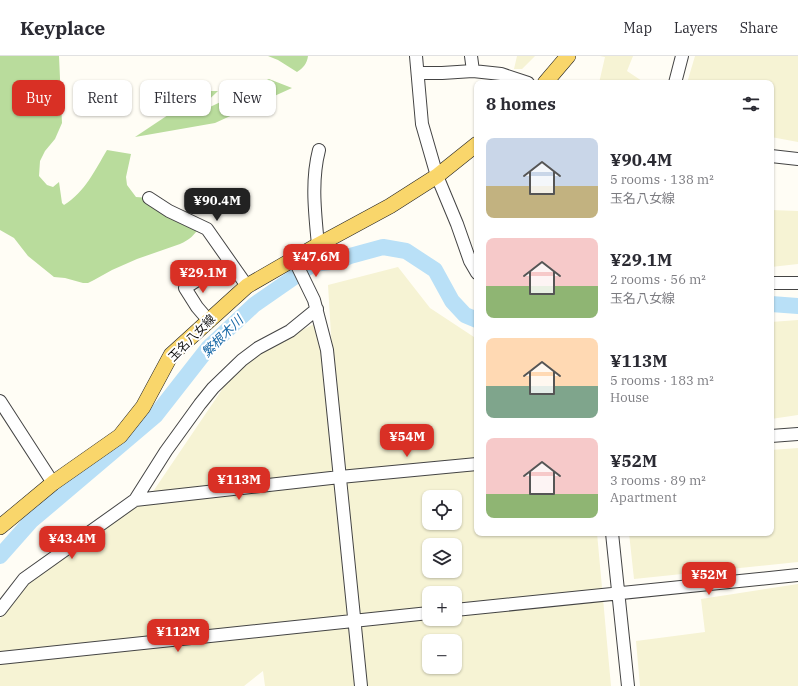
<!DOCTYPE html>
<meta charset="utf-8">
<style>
:root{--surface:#fff;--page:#f7f7f7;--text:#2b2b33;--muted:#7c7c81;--line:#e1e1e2;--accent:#d93025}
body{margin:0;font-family:"IBM Plex Serif","Noto Sans JP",serif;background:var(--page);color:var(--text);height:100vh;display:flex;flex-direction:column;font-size:15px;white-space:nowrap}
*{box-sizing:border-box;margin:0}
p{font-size:13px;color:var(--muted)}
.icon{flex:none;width:22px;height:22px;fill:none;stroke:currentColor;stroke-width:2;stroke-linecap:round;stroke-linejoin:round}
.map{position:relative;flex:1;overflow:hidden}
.sheet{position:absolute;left:474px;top:24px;width:300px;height:456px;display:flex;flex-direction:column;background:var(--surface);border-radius:8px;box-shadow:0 1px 3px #0004}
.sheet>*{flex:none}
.guide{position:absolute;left:12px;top:24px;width:380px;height:36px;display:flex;gap:8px}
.tools{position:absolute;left:422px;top:434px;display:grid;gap:8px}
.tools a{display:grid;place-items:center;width:40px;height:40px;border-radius:8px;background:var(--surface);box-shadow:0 1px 3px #0004;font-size:20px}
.price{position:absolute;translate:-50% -34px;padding:0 9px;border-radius:8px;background:var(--accent);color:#fff;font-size:13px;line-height:26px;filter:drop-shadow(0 1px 2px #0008)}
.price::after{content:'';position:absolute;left:50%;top:24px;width:12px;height:9px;margin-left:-6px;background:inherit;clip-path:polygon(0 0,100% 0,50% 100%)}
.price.current{background:#222;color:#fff}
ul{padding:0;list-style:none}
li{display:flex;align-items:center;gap:12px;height:100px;padding:0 12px}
li span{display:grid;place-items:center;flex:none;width:112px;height:80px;border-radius:8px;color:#555}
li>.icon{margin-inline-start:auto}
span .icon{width:48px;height:48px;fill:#fffc;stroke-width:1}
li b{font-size:17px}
h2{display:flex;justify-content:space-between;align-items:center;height:48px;padding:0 12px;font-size:17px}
.chip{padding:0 14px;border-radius:8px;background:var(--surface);box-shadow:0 1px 3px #0004;font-size:14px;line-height:36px}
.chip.current{background:var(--accent);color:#fff}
header{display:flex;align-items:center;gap:24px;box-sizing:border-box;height:56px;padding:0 20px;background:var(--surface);border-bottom:1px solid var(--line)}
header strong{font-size:19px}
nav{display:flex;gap:22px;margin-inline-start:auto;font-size:14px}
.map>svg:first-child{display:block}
.farmland{fill:#f6f3d4;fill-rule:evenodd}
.forest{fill:#b9dc9c}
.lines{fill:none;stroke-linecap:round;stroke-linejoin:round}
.river{stroke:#b9e0f7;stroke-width:16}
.minor-casing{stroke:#444;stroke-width:14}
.major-casing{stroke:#222;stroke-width:16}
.minor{stroke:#fff;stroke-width:12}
.major{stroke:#f9d66b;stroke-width:15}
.labels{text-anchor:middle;stroke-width:4;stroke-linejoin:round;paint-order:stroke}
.street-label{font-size:12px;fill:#111;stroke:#fff}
.water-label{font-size:13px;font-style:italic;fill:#1768a6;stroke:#fff}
</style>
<header>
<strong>Keyplace</strong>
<nav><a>Map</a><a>Layers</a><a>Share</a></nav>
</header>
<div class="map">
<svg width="798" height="630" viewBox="0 0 798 630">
<rect width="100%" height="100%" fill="#fffdf5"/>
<path class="farmland" d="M 517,0 L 535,0 L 522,13 L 514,13 Z
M 600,0 L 633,0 L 627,15 L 645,27 L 599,27 L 605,1 Z
M 695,0 L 798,0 L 798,86 L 771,81 L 771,27 L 687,27 Z
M 771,154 L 798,155 L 798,208 L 771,211 Z
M 398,211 L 430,252 L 477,283 L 477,402 L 354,419 L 477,408 L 477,477 L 597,477 L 611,630 L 265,630 L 263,615 L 244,630 L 0,630 L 0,563 L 35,516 L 148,443 L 242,304 L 320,265 L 339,412 L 328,229 ZM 429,441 L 455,441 L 455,467 L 429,467 ZM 429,489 L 455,489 L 455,515 L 429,515 ZM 429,537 L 455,537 L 455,563 L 429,563 ZM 429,585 L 455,585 L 455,611 L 429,611 Z
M 798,264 L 798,359 L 771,363 L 771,266 Z
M 798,392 L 798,506 L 634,523 L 629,477 L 771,477 L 771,394 Z
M 798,528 L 798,630 L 640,630 L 636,585 L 705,576 L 701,543 Z"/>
<path class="forest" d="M 0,0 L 59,0 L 62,67 L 55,83 L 45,95 L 40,105 L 39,120 L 47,129 L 53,131 L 59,126 L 62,147 L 64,149 C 85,136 95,114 107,94 L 131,98 L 126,121 L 127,129 L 136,141 L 149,142 L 200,170 C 195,179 189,184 180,188 L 137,203 L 112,214 L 94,224 L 88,227 L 83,227 L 65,222 L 54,221 L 28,200 L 14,182 L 0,174 Z
M 268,0 L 308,0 C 307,8 303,12 297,16 L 278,4 Z
M 269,23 L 292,32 L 215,67 L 135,81 L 204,35 L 218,35 L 193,59 Z"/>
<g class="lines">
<path class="river" d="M 771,248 L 798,250
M 0,500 L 31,465 L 155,360 L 209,291 L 254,249 L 313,208 L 339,205 L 350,200 L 383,191 L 406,195 L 435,214 L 452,245 L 465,259 L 477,264"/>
<defs>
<path id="minor" d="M 416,0 L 422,68 L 437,120 L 457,168 L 470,205 L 477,217
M 471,0 L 473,15
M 418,17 L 442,17 L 473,15 L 501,18 L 528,27
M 675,27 L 682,0
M 771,100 L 798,103
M 149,142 L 169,155 L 207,173 L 247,230
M 318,189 C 315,157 311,125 319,94
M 294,203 L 314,244 L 327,294 L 361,630
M 771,227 L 798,227
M 209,265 L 197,251 L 185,232 L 213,214
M 0,345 L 53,427
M 771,380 L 798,378
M 135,444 L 340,421 L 477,408
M 612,477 L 628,630
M 0,554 L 24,523 L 135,444 L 166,395 L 200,348 L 213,332 L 242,304 L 258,292 L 290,275 L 317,253
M 455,554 L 798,519
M 0,602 L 429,557"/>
<path id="major" d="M 545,27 L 568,0
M 0,471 L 53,427 L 120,380 L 143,351 L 171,299 L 247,230 L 318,189 L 390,150 L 437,120 L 477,88"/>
</defs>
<use href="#minor" class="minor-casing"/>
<use href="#major" class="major-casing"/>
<use href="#minor" class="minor"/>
<use href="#major" class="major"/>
</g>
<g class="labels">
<g class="street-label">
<text transform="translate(192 282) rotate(-45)" y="4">玉名八女線</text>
</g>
<g class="water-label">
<text transform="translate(222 280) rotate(-45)" y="5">繁根木川</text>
</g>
</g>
</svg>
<div class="tools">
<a><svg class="icon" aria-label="locate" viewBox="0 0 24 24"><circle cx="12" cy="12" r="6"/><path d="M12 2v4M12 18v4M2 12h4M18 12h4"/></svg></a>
<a><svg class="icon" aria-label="layers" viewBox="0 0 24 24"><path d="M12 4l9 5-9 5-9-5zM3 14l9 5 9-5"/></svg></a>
<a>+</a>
<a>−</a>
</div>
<b class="price current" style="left:217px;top:166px">¥90.4M</b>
<b class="price" style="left:316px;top:222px">¥47.6M</b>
<b class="price" style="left:203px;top:238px">¥29.1M</b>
<b class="price" style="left:407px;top:402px">¥54M</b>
<b class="price" style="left:239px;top:445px">¥113M</b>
<b class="price" style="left:72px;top:504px">¥43.4M</b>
<b class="price" style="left:709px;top:540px">¥52M</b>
<b class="price" style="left:178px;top:597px">¥112M</b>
<div class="guide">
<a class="chip current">Buy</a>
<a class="chip">Rent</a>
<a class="chip">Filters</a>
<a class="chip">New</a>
</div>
<section class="sheet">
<h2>8 homes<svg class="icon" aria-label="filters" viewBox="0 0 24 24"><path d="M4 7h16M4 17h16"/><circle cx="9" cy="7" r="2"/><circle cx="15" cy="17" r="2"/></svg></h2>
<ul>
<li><span style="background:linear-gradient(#c9d6e8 60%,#c2b280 0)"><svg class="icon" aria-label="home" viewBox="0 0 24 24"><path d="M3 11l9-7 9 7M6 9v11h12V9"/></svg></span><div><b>¥90.4M</b><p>5 rooms · 138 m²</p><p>玉名八女線</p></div></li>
<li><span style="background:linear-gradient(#f6c9c9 60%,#8fb573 0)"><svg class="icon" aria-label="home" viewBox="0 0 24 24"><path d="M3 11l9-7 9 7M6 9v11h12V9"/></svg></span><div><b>¥29.1M</b><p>2 rooms · 56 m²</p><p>玉名八女線</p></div></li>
<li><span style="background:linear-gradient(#ffd9b3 60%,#7fa58c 0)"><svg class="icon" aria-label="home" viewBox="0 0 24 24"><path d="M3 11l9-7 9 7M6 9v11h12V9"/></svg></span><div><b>¥113M</b><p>5 rooms · 183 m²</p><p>House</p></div></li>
<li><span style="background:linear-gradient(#f6c9c9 70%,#8fb573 0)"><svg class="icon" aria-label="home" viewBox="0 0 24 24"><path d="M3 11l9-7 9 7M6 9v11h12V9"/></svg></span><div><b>¥52M</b><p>3 rooms · 89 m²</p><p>Apartment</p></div></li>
</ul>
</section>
</div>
